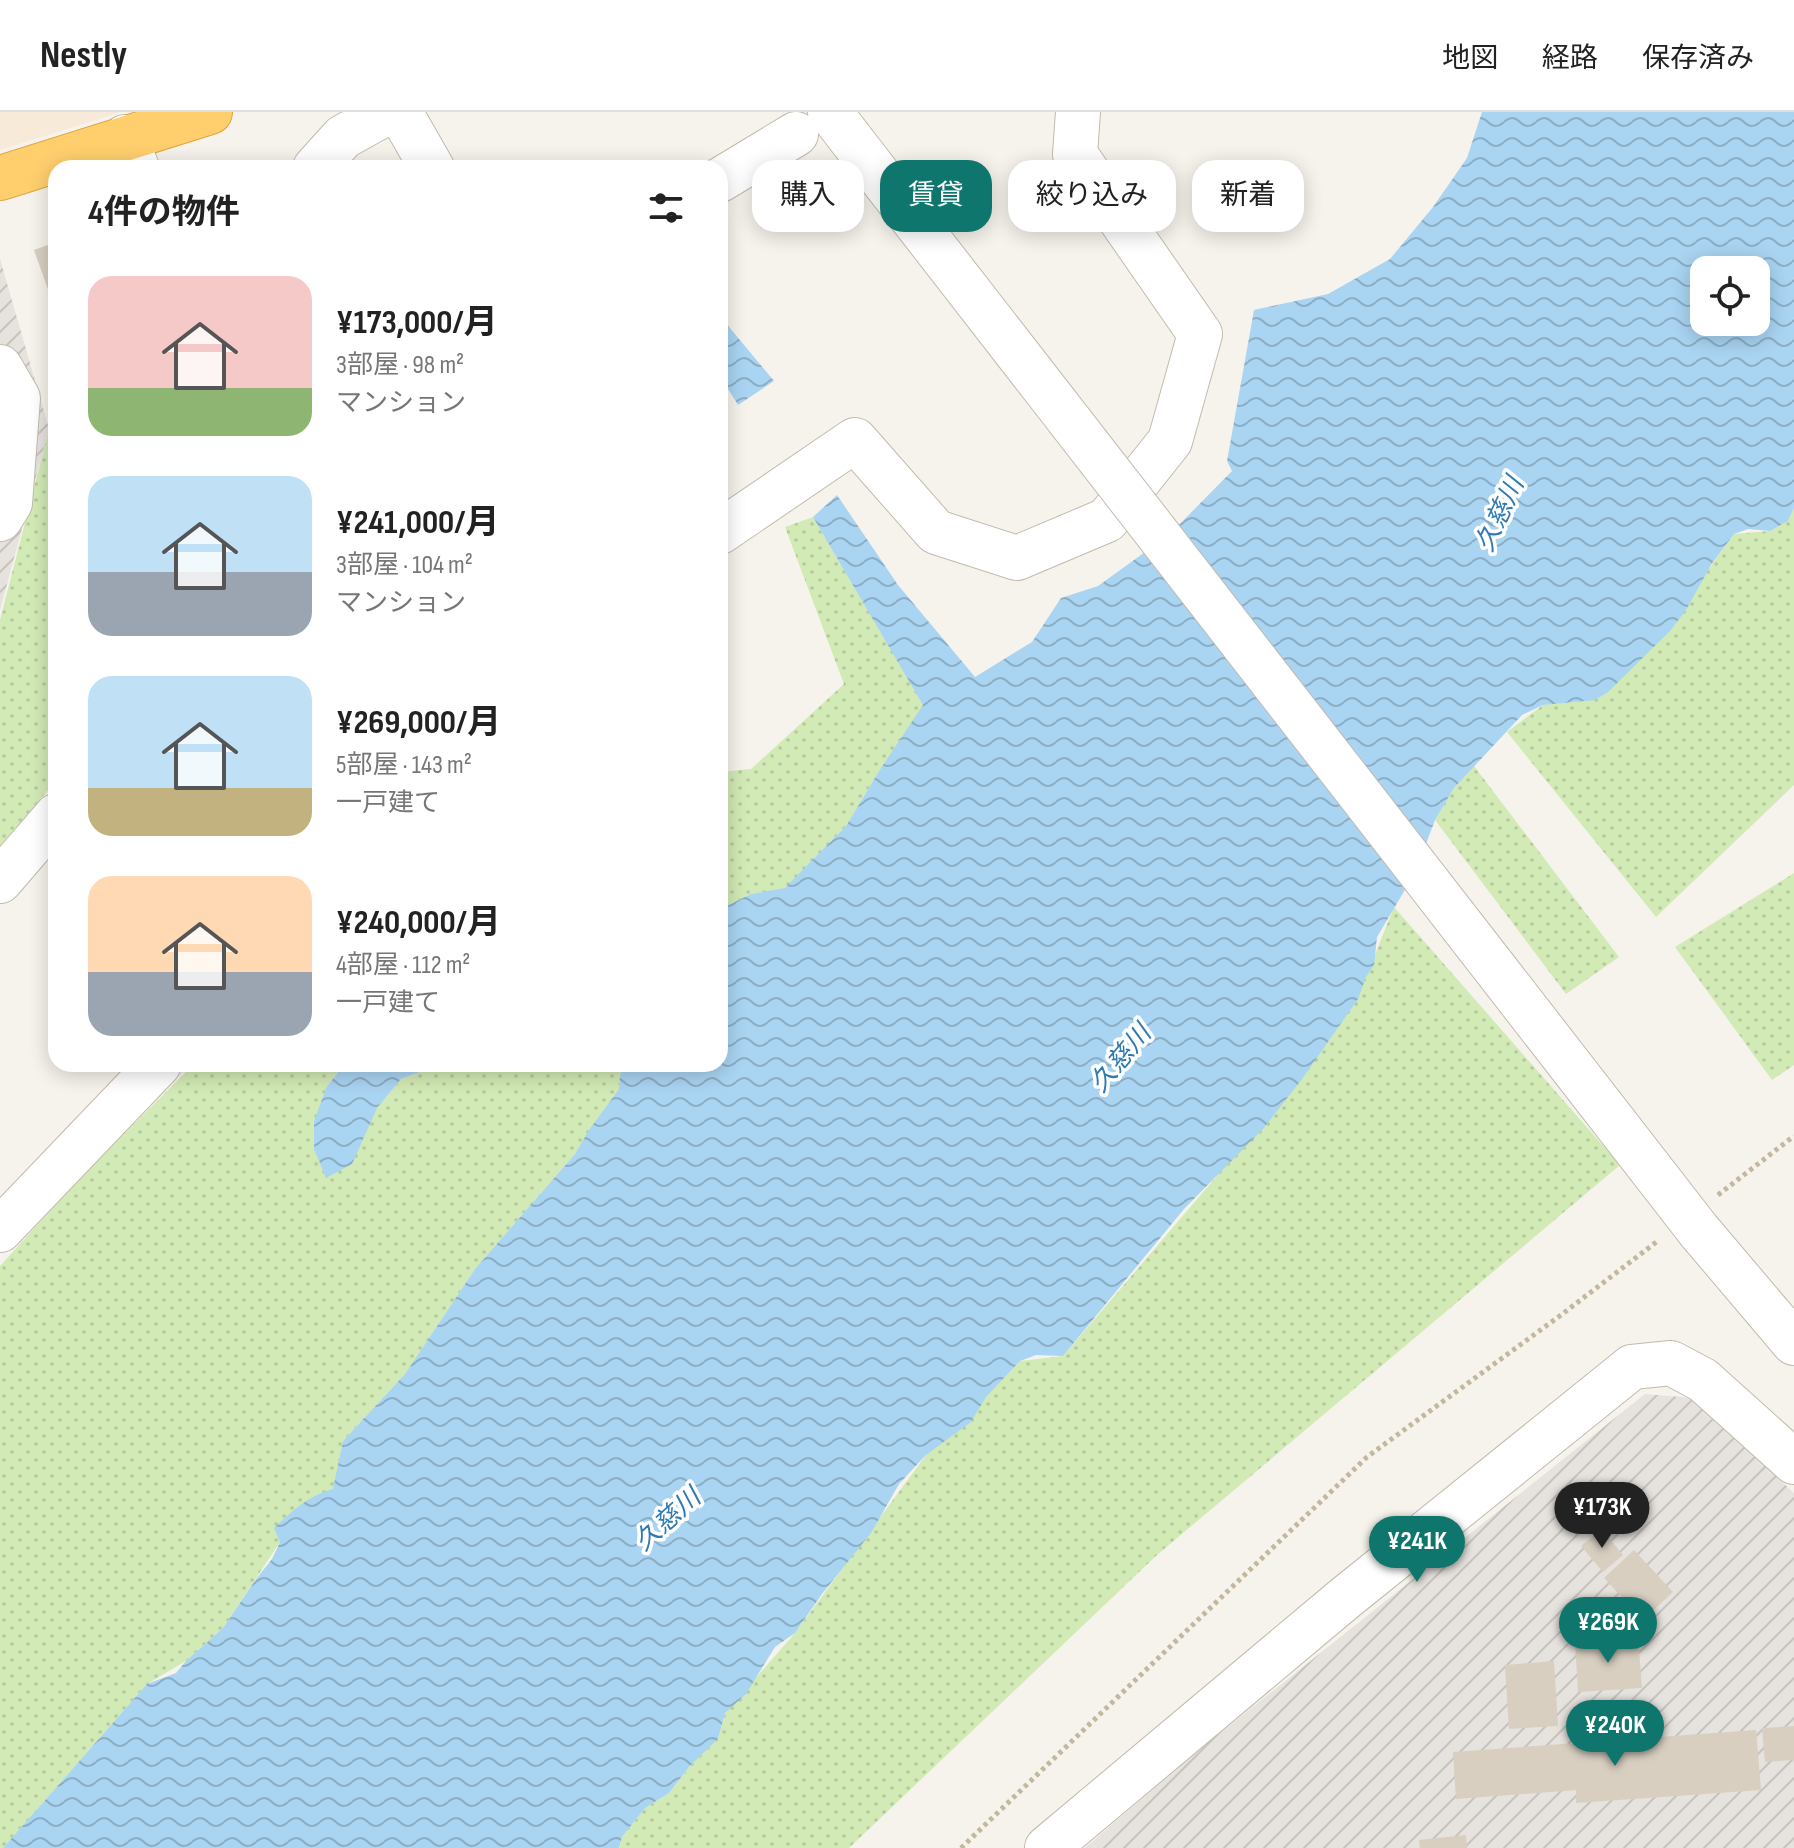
<!DOCTYPE html>
<html lang="ja">
<meta charset="utf-8">
<style>
:root{--surface:#fff;--page:#f2f2f2;--text:#222;--muted:#767676;--line:#e0e0e0;--accent:#0f766e}
body{margin:0;font-family:"Sofia Sans Condensed","Noto Sans JP",sans-serif;background:var(--page);color:var(--text);height:100vh;display:flex;flex-direction:column;font-size:30px;white-space:nowrap}
*{box-sizing:border-box;margin:0}
p{font-size:26px;color:var(--muted)}
.icon{flex:none;width:44px;height:44px;fill:none;stroke:currentColor;stroke-width:2;stroke-linecap:round;stroke-linejoin:round}
.map{position:relative;flex:1;overflow:hidden}
.sheet{position:absolute;left:48px;top:48px;width:680px;height:912px;display:flex;flex-direction:column;background:var(--surface);border-radius:24px;box-shadow:0 4px 20px #0003}
.sheet>*{flex:none}
.banner{position:absolute;left:752px;top:48px;width:760px;height:72px;display:flex;gap:16px}
.fabs{position:absolute;left:1690px;top:144px;display:grid;gap:16px}
.fabs a{display:grid;place-items:center;width:80px;height:80px;border-radius:16px;background:var(--surface);box-shadow:0 4px 20px #0003;font-size:40px}
.price{position:absolute;translate:-50% -68px;padding:0 18px;border-radius:28px;background:var(--accent);color:#fff;font-size:26px;line-height:52px;filter:drop-shadow(0 2px 4px #0008)}
.price::after{content:'';position:absolute;left:50%;top:48px;width:24px;height:18px;margin-left:-12px;background:inherit;clip-path:polygon(0 0,100% 0,50% 100%)}
.price.current{background:#222;color:#fff}
ul{padding:0;list-style:none}
li{display:flex;align-items:center;gap:24px;height:200px;padding:0 40px}
li span{display:grid;place-items:center;flex:none;width:224px;height:160px;border-radius:24px;color:#555}
li>.icon{margin-inline-start:auto}
span .icon{width:96px;height:96px;fill:#fffc;stroke-width:1}
li b{font-size:34px}
h2{display:flex;justify-content:space-between;align-items:center;height:96px;padding:0 40px;font-size:34px}
.pill{padding:0 28px;border-radius:24px;background:var(--surface);box-shadow:0 4px 20px #0003;font-size:28px;line-height:72px}
.pill.current{background:var(--accent);color:#fff}
header{display:flex;align-items:center;gap:48px;box-sizing:border-box;height:112px;padding:0 40px;background:var(--surface);border-bottom:2px solid var(--line)}
header strong{font-size:38px}
nav{display:flex;gap:44px;margin-inline-start:auto;font-size:28px}
.map>svg:first-child{display:block}
.commercial{fill:#f7ead8}
.industrial{fill:url(#industrial-furrows)}
.grass{fill:url(#grass-dots)}
.water{fill:url(#water-waves);fill-rule:evenodd}
.building{fill:#d8cfc1}
.lines{fill:none;stroke-linecap:round;stroke-linejoin:round}
.minor-casing{stroke:#c2bbae;stroke-width:46}
.highway-casing{stroke:#e0a43c;stroke-width:46}
.path{stroke:#c4b79f;stroke-width:5;stroke-dasharray:4 4;stroke-linecap:butt}
.minor{stroke:#fff;stroke-width:44}
.highway{stroke:#ffcf6e;stroke-width:44}
.minor-bridge-casing{stroke:#c2bbae;stroke-width:46;stroke-linecap:butt}
.minor-bridge{stroke:#fff;stroke-width:44}
.labels{text-anchor:middle;stroke-width:7;stroke-linejoin:round;paint-order:stroke}
.water-label{font-size:26px;font-style:italic;fill:#2e7ab2;stroke:#fff}
</style>
<header>
<strong>Nestly</strong>
<nav><a>地図</a><a>経路</a><a>保存済み</a></nav>
</header>
<div class="map">
<svg width="1794" height="1736" viewBox="0 0 1794 1736">
<defs>
<pattern id="industrial-furrows" width="10" height="10" patternUnits="userSpaceOnUse" patternTransform="scale(2)"><rect width="10" height="10" fill="#e6e2dd"/><path d="M-1 1l2-2M0 10L10 0M9 11l2-2" fill="none" stroke="#c7c3be"/></pattern>
<pattern id="grass-dots" width="8" height="8" patternUnits="userSpaceOnUse" patternTransform="scale(2)"><rect width="8" height="8" fill="#d2eab5"/><path d="M2 2h.1M6 6h.1" fill="none" stroke="#b6ca9c" stroke-width="1.8" stroke-linecap="round"/></pattern>
<pattern id="water-waves" width="16" height="10" patternUnits="userSpaceOnUse" patternTransform="scale(2)"><rect width="16" height="10" fill="#a9d4f2"/><path d="M0 5q4-4 8 0t8 0" fill="none" stroke="#8caec5"/></pattern>
</defs>
<rect width="100%" height="100%" fill="#f6f3ec"/>
<path class="commercial" d="M 0,0 L 121,0 L 0,38 Z"/>
<path class="industrial" d="M 0,147 L 49,317 L 0,498 Z
M 1645,1282 L 1693,1286 L 1794,1381 L 1794,1736 L 1085,1736 L 1190,1645 Z"/>
<path class="grass" d="M 56,315 L 56,669 L 0,734 L 0,508 L 49,317 Z
M 1794,396 L 1794,673 L 1656,805 L 1507,620 L 1543,593 L 1595,587 L 1711,454 L 1734,422 L 1770,419 L 1788,409 Z
M 813,405 L 924,593 L 879,659 L 846,714 L 785,777 L 751,782 L 720,797 L 720,660 L 751,657 L 844,572 L 785,415 Z
M 1474,654 L 1619,845 L 1566,882 L 1435,708 L 1454,676 Z
M 1794,761 L 1794,953 L 1772,968 L 1675,835 Z
M 1394,795 L 1620,1053 L 1157,1443 L 849,1736 L 619,1736 L 622,1725 L 645,1696 L 669,1681 L 689,1655 L 718,1627 L 725,1601 L 795,1521 L 926,1343 L 1020,1249 L 1063,1244 L 1222,1058 L 1366,865 Z
M 194,952 L 345,952 L 327,974 L 377,996 L 401,967 L 441,952 L 625,952 L 620,963 L 619,977 L 575,1042 L 475,1157 L 405,1262 L 343,1329 L 334,1377 L 280,1430 L 223,1516 L 186,1549 L 147,1572 L 3,1736 L 0,1736 L 0,1154 L 79,1067 Z"/>
<path class="water" d="M 1482,0 L 1794,0 L 1794,396 L 1788,409 L 1770,419 L 1748,417 L 1734,422 L 1711,453 L 1686,498 L 1670,519 L 1608,580 L 1595,588 L 1543,593 L 1522,603 L 1454,676 L 1435,708 L 1415,761 L 1377,825 L 1374,853 L 1366,865 L 1358,887 L 1302,967 L 1263,1017 L 1184,1097 L 1063,1244 L 1036,1243 L 1020,1249 L 986,1285 L 971,1310 L 926,1343 L 899,1372 L 871,1421 L 822,1482 L 795,1521 L 775,1535 L 746,1582 L 725,1601 L 718,1627 L 689,1655 L 669,1681 L 645,1696 L 622,1725 L 619,1736 L 3,1736 L 147,1572 L 176,1561 L 186,1549 L 223,1516 L 256,1467 L 272,1447 L 280,1430 L 274,1416 C 292,1399 309,1383 333,1377 L 343,1329 L 405,1262 L 475,1157 L 575,1042 L 589,1018 L 619,977 L 620,963 L 625,952 L 720,952 L 720,797 L 751,782 L 785,776 L 846,714 L 879,659 L 923,593 L 813,405 L 837,383 L 898,473 L 975,565 L 1032,530 L 1061,486 L 1098,474 L 1170,422 L 1232,359 L 1227,349 L 1254,198 L 1328,182 L 1390,147 L 1433,95 L 1467,46 ZM 1704,158 L 1756,158 L 1756,210 L 1704,210 Z
M 720,204 L 774,269 L 738,293 L 720,264 Z
M 345,952 L 441,952 L 401,967 L 377,996 L 352,1052 L 326,1066 L 314,1037 L 314,1009 L 327,974 Z"/>
<path class="building" d="M 56,130 L 56,200 L 34,138 Z
M 1602,1417 L 1623,1443 L 1603,1460 L 1581,1434 Z
M 1634,1438 L 1673,1480 L 1643,1508 L 1604,1466 Z
M 1638,1525 L 1642,1576 L 1578,1580 L 1575,1529 Z
M 1554,1549 L 1558,1614 L 1509,1617 L 1505,1553 Z
M 1794,1614 L 1794,1648 L 1765,1650 L 1762,1616 Z
M 1756,1618 L 1761,1678 L 1576,1691 L 1576,1678 L 1456,1687 L 1453,1640 Z
M 1466,1723 L 1467,1736 L 1420,1736 L 1419,1728 Z"/>
<g class="lines">
<defs>
<path id="minor" d="M 400,0 L 432,56
M 830,0 L 853,30
M 125,25 L 137,56
M 315,56 L 343,25 L 388,0
M 720,68 L 796,22
M 0,255 L 18,286 L 10,391 L 0,407
M 720,420 L 855,328 L 936,420 L 1017,446 L 1107,408 L 1170,329 L 1200,222 L 1075,42 L 1078,0
M 0,769 L 56,704
M 0,1118 L 159,952
M 1699,1119 L 1794,1231
M 1047,1736 L 1344,1487 L 1632,1255 L 1671,1251 L 1703,1268 L 1794,1350"/>
<path id="highway" d="M 0,66 L 210,0"/>
</defs>
<use href="#minor" class="minor-casing"/>
<use href="#highway" class="highway-casing"/>
<path class="path" d="M 1718,1083 L 1794,1024
M 961,1736 L 1367,1345 L 1561,1203 L 1659,1128"/>
<use href="#minor" class="minor"/>
<use href="#highway" class="highway"/>
<defs>
<path id="minor-bridge" d="M 853,30 L 1699,1119"/>
</defs>
<use href="#minor-bridge" class="minor-bridge-casing"/>
<use href="#minor-bridge" class="minor-bridge"/>
</g>
<g class="labels">
<g class="water-label">
<text transform="translate(1499 402) rotate(-65)" y="9">久慈川</text>
<text transform="translate(1120 946) rotate(-50)" y="9">久慈川</text>
<text transform="translate(667 1407) rotate(-42)" y="9">久慈川</text>
</g>
</g>
</svg>
<div class="fabs">
<a><svg class="icon" aria-label="locate" viewBox="0 0 24 24"><circle cx="12" cy="12" r="6"/><path d="M12 2v4M12 18v4M2 12h4M18 12h4"/></svg></a>
</div>
<b class="price current" style="left:1602px;top:1438px">¥173K</b>
<b class="price" style="left:1417px;top:1472px">¥241K</b>
<b class="price" style="left:1608px;top:1553px">¥269K</b>
<b class="price" style="left:1615px;top:1656px">¥240K</b>
<div class="banner">
<a class="pill">購入</a>
<a class="pill current">賃貸</a>
<a class="pill">絞り込み</a>
<a class="pill">新着</a>
</div>
<section class="sheet">
<h2>4件の物件<svg class="icon" aria-label="filters" viewBox="0 0 24 24"><path d="M4 7h16M4 17h16"/><circle cx="9" cy="7" r="2"/><circle cx="15" cy="17" r="2"/></svg></h2>
<ul>
<li><span style="background:linear-gradient(#f6c9c9 70%,#8fb573 0)"><svg class="icon" aria-label="home" viewBox="0 0 24 24"><path d="M3 11l9-7 9 7M6 9v11h12V9"/></svg></span><div><b>¥173,000/月</b><p>3部屋 · 98 m²</p><p>マンション</p></div></li>
<li><span style="background:linear-gradient(#bfe0f5 60%,#9aa5b1 0)"><svg class="icon" aria-label="home" viewBox="0 0 24 24"><path d="M3 11l9-7 9 7M6 9v11h12V9"/></svg></span><div><b>¥241,000/月</b><p>3部屋 · 104 m²</p><p>マンション</p></div></li>
<li><span style="background:linear-gradient(#bfe0f5 70%,#c2b280 0)"><svg class="icon" aria-label="home" viewBox="0 0 24 24"><path d="M3 11l9-7 9 7M6 9v11h12V9"/></svg></span><div><b>¥269,000/月</b><p>5部屋 · 143 m²</p><p>一戸建て</p></div></li>
<li><span style="background:linear-gradient(#ffd9b3 60%,#9aa5b1 0)"><svg class="icon" aria-label="home" viewBox="0 0 24 24"><path d="M3 11l9-7 9 7M6 9v11h12V9"/></svg></span><div><b>¥240,000/月</b><p>4部屋 · 112 m²</p><p>一戸建て</p></div></li>
</ul>
</section>
</div>
